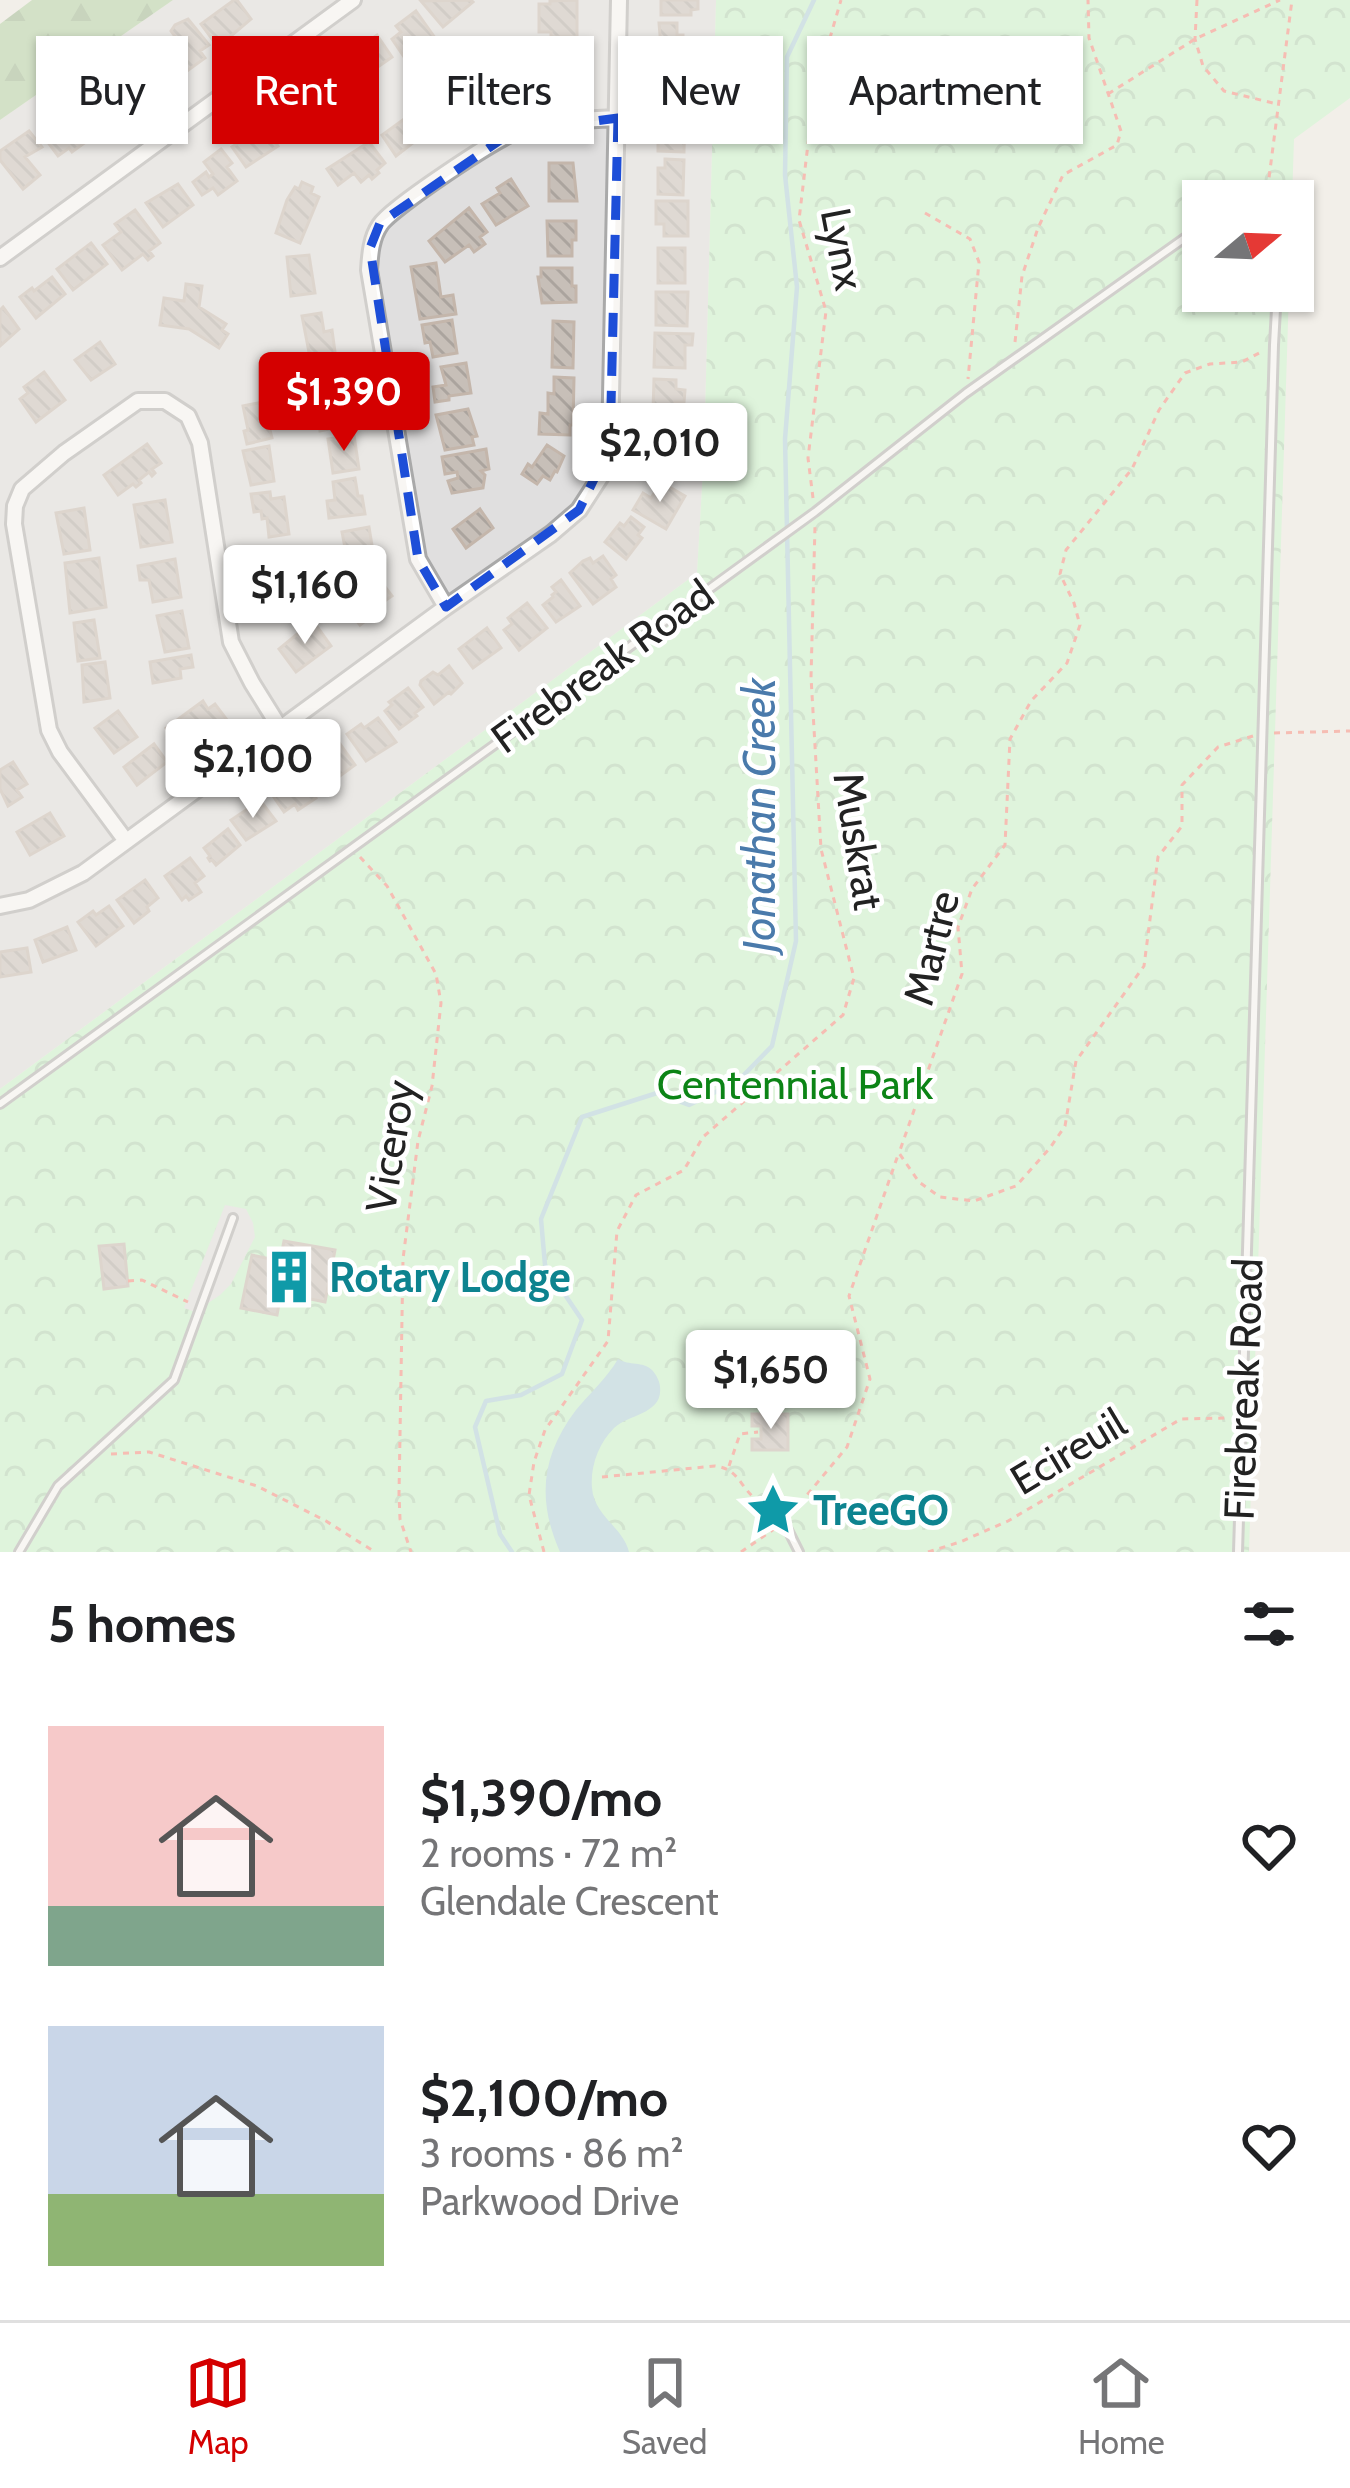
<!DOCTYPE html>
<meta charset="utf-8">
<style>
:root{--surface:#fff;--page:#f2f2f2;--text:#202124;--muted:#757577;--line:#e0e0e0;--accent:#d40000}
body{margin:0;font-family:Cabin,sans-serif;background:var(--page);color:var(--text);height:100vh;display:flex;flex-direction:column;font-size:45px;white-space:nowrap}
*{box-sizing:border-box;margin:0}
p{font-size:39px;color:var(--muted)}
.icon{flex:none;width:66px;height:66px;fill:none;stroke:currentColor;stroke-width:2;stroke-linecap:round;stroke-linejoin:round}
.map{position:relative;height:1552px;overflow:hidden}
.drawer{display:flex;flex-direction:column;background:var(--surface);flex:1}
.drawer>*{flex:none}
.guide{position:absolute;left:36px;top:36px;width:1278px;height:108px;display:flex;gap:24px}
.needle{width:78px;rotate:71deg}
.buttons{position:absolute;left:1182px;top:180px;display:grid;gap:24px}
.buttons a{display:grid;place-items:center;width:132px;height:132px;border-radius:0px;background:var(--surface);box-shadow:0 3px 9px #0004;font-size:60px}
.price{position:absolute;translate:-50% -102px;padding:0 27px;border-radius:12px;background:#fff;color:#222;font-size:39px;line-height:78px;filter:drop-shadow(0 3px 6px #0008)}
.price::after{content:'';position:absolute;left:50%;top:72px;width:36px;height:27px;margin-left:-18px;background:inherit;clip-path:polygon(0 0,100% 0,50% 100%)}
.price.selected{background:var(--accent);color:#fff}
ul{padding:0;list-style:none}
li{display:flex;align-items:center;gap:36px;height:300px;padding:0 48px}
li span{display:grid;place-items:center;flex:none;width:336px;height:240px;border-radius:0px;color:#555}
li>.icon{margin-inline-start:auto}
span .icon{width:144px;height:144px;fill:#fffc;stroke-width:1}
li b{font-size:51px}
h2{display:flex;justify-content:space-between;align-items:center;height:144px;padding:0 48px;font-size:51px}
.chip{padding:0 42px;border-radius:0px;background:var(--surface);box-shadow:0 3px 9px #0004;font-size:42px;line-height:108px}
.chip.selected{background:var(--accent);color:#fff}
.tabs{display:flex;justify-content:space-around;align-items:center;height:168px;border-top:3px solid var(--line);background:var(--surface);font-size:33px;color:var(--muted)}
.tabs a{display:grid;justify-items:center;gap:6px}
.tabs .selected{color:var(--accent)}
.map>svg:first-child{display:block}
.residential{fill:#e0dfdf}
.forest{fill:url(#forest-firs)}
.park{fill:url(#park-crowns)}
.parking{fill:#e2e2e2}
.water{fill:#aad3df}
.lines{fill:none;stroke-linecap:round;stroke-linejoin:round}
.stream{stroke:#aad3df;stroke-width:4.5}
.building{fill:url(#building-back-hatch);stroke:#c4b6ab;stroke-width:3}
.lane-casing{stroke:#a9a9a9;stroke-width:12}
.street-casing{stroke:#a9a9a9;stroke-width:20}
.path{stroke:#fa8072;stroke-width:3;stroke-dasharray:6 6;stroke-linecap:butt}
.lane{stroke:#fff;stroke-width:6}
.street{stroke:#fff;stroke-width:14}
.marked{fill:none;stroke:#1d4ed8;stroke-width:9;stroke-dasharray:24 15;stroke-linejoin:round}
.labels{text-anchor:middle;stroke-width:9;stroke-linejoin:round;paint-order:stroke}
.street-label{font-size:42px;fill:#222;stroke:#fff}
.park-label{font-size:42px;fill:#0c8416;stroke:#fff}
.culture-label{font-size:42px;font-weight:bold;fill:#0d838f;stroke:#fff;text-anchor:start}
.water-label{font-size:45px;font-style:italic;fill:#4a7aab;stroke:#fff}
</style>
<div class="map">
<svg width="1350" height="1552" viewBox="0 0 1350 1552">
<defs>
<pattern id="forest-firs" width="22" height="20" patternUnits="userSpaceOnUse" patternTransform="scale(3)"><rect width="22" height="20" fill="#add19e"/><path d="M5 1l3.5 6h-7zM16 11l3.5 6h-7z" fill="#95b388"/></pattern>
<pattern id="park-crowns" width="20" height="18" patternUnits="userSpaceOnUse" patternTransform="scale(3)"><rect width="20" height="18" fill="#c8facc"/><path d="M2 6a3 3 0 1 1 6 0M12 15a3 3 0 1 1 6 0" fill="none" stroke="#acd6af"/></pattern>
<pattern id="building-back-hatch" width="6" height="6" patternUnits="userSpaceOnUse" patternTransform="scale(3)"><rect width="6" height="6" fill="#c7bfb8"/><path d="M-1 5l2 2M0 0l6 6M5-1l2 2" fill="none" stroke="#aba49e"/></pattern>
</defs>
<rect width="100%" height="100%" fill="#f2efe9"/>
<path class="residential" d="M 173,0 L 716,0 L 704,452 L 697,573 L 0,1089 L 0,120 Z"/>
<path class="forest" d="M 32,0 L 173,0 L 0,120 L 0,24 Z"/>
<path class="park" d="M 716,0 L 1350,0 L 1350,98 L 1294,139 L 1292,201 L 1203,201 L 1203,291 L 1289,291 L 1249,1552 L 0,1552 L 0,1089 L 697,573 L 704,452 Z"/>
<path class="parking" d="M 225,1205 L 246,1209 L 253,1223 L 255,1237 L 231,1284 L 220,1295 L 195,1312 L 184,1308 Z"/>
<path class="water" d="M 618,1359 C 629,1366 643,1361 652,1370 C 656,1374 660,1382 660,1387 C 663,1414 629,1414 614,1428 C 599,1443 590,1466 592,1488 C 594,1516 623,1527 629,1552 L 560,1552 C 537,1500 541,1456 576,1410 C 590,1393 607,1378 618,1359 Z"/>
<g class="lines">
<path class="stream" d="M 512,1552 L 500,1534 L 475,1427 L 486,1401 L 521,1395 L 562,1374 L 582,1320 L 545,1265 L 541,1219 L 582,1117 L 657,1093 L 689,1105 L 738,1081 L 772,1046 L 796,941 L 785,439 L 797,287 L 785,175 L 787,57 L 814,0"/>
</g>
<path class="building" d="M 234,0 L 237,0 L 251,19 L 218,47 L 201,24 Z
M 471,0 L 473,2 L 443,27 L 421,1 Z
M 577,0 L 577,37 L 551,37 L 551,32 L 539,32 L 539,4 L 550,4 L 550,1 Z
M 661,0 L 698,0 L 698,9 L 691,10 L 691,15 L 661,15 Z
M 416,11 L 435,38 L 416,52 L 424,62 L 413,70 L 392,39 L 401,32 L 396,26 Z
M 188,19 L 209,45 L 200,51 L 205,58 L 183,74 L 163,47 L 176,38 L 171,31 L 175,25 Z
M 659,23 L 677,23 L 677,35 L 683,35 L 683,59 L 662,59 Z
M 377,35 L 392,57 L 362,78 L 350,60 L 364,50 L 361,46 Z
M 504,50 L 517,68 L 508,75 L 513,81 L 493,95 L 475,70 Z
M 577,54 L 579,73 L 533,76 L 532,60 Z
M 339,60 L 359,86 L 345,97 L 341,92 L 326,104 L 310,82 Z
M 164,61 L 176,78 L 136,104 L 122,84 L 151,64 L 154,68 Z
M 461,63 L 481,90 L 465,102 L 458,92 L 446,101 L 456,115 L 441,126 L 418,94 Z
M 682,69 L 685,103 L 660,105 L 657,71 Z
M 111,80 L 132,109 L 101,131 L 86,111 L 106,96 L 100,88 Z
M 305,87 L 324,112 L 300,129 L 295,122 L 288,127 L 276,110 Z
M 70,109 L 90,139 L 72,152 L 69,148 L 58,156 L 41,133 Z
M 414,112 L 427,132 L 396,156 L 382,135 Z
M 658,114 L 685,115 L 684,152 L 658,151 Z
M 260,120 L 278,146 L 246,167 L 232,147 L 250,135 L 246,130 Z
M 29,131 L 42,147 L 25,157 L 40,175 L 23,189 L 0,160 L 0,151 Z
M 369,142 L 385,163 L 377,170 L 379,173 L 372,179 L 369,175 L 361,182 L 354,173 L 338,185 L 327,169 Z
M 221,149 L 232,163 L 227,167 L 237,181 L 218,195 L 213,188 L 202,195 L 193,182 L 206,172 L 209,177 L 213,174 L 204,162 Z
M 665,159 L 684,160 L 683,195 L 658,194 L 658,168 L 665,168 Z
M 549,163 L 573,163 L 577,201 L 549,201 Z
M 511,179 L 528,206 L 496,225 L 482,204 L 500,193 L 497,188 Z
M 302,182 L 313,187 L 311,193 L 319,197 L 300,243 L 276,233 L 287,200 L 295,187 L 299,189 Z
M 178,184 L 193,205 L 163,227 L 146,203 Z
M 656,201 L 688,201 L 688,236 L 664,236 L 664,224 L 656,224 Z
M 469,208 L 487,232 L 480,237 L 485,244 L 474,252 L 469,245 L 445,262 L 429,241 Z
M 135,210 L 160,243 L 149,251 L 153,256 L 148,260 L 143,254 L 122,270 L 103,245 L 121,232 L 115,224 Z
M 547,221 L 576,221 L 576,240 L 572,240 L 572,256 L 548,256 Z
M 91,243 L 107,264 L 73,290 L 57,269 Z
M 658,248 L 685,248 L 685,283 L 658,283 Z
M 309,255 L 315,293 L 291,296 L 287,257 Z
M 436,263 L 441,297 L 453,295 L 456,314 L 420,319 L 411,267 Z
M 541,268 L 572,268 L 572,286 L 576,286 L 576,302 L 542,303 L 538,277 L 541,277 Z
M 52,277 L 65,294 L 36,318 L 20,297 L 32,288 L 34,291 Z
M 186,284 L 202,286 L 199,307 L 226,324 L 222,330 L 228,334 L 219,348 L 189,329 L 160,325 L 164,298 L 184,301 Z
M 656,292 L 688,292 L 687,326 L 656,325 Z
M 3,307 L 19,329 L 0,346 L 0,310 Z
M 321,313 L 324,332 L 332,330 L 336,359 L 341,358 L 344,372 L 328,375 L 327,371 L 313,373 L 302,316 Z
M 452,320 L 457,353 L 433,357 L 430,342 L 425,343 L 422,325 Z
M 553,321 L 574,322 L 573,368 L 552,367 Z
M 655,333 L 693,334 L 692,345 L 685,345 L 685,368 L 654,367 Z
M 100,342 L 115,364 L 91,380 L 75,360 Z
M 466,363 L 471,393 L 449,396 L 449,400 L 435,402 L 433,387 L 446,385 L 441,367 Z
M 44,372 L 65,400 L 36,422 L 20,399 L 28,393 L 24,387 Z
M 554,377 L 574,378 L 573,425 L 570,425 L 570,435 L 539,434 L 540,413 L 548,414 L 548,393 L 554,394 Z
M 654,379 L 676,380 L 676,389 L 685,390 L 684,402 L 675,402 L 675,411 L 653,411 Z
M 341,390 L 343,406 L 349,405 L 353,424 L 320,431 L 316,394 Z
M 263,402 L 272,438 L 247,444 L 244,431 L 248,430 L 243,406 Z
M 468,409 L 477,436 L 472,437 L 474,445 L 445,450 L 436,415 Z
M 654,420 L 679,420 L 679,458 L 654,458 Z
M 354,435 L 359,469 L 333,473 L 328,439 Z
M 147,444 L 161,463 L 152,469 L 155,473 L 152,476 L 149,472 L 139,480 L 141,483 L 136,487 L 133,484 L 118,495 L 104,475 Z
M 547,445 L 564,456 L 557,472 L 555,471 L 550,480 L 543,476 L 537,484 L 522,474 L 528,464 L 532,467 Z
M 269,446 L 274,481 L 251,485 L 243,451 Z
M 486,449 L 489,469 L 481,471 L 485,475 L 483,488 L 452,493 L 448,481 L 458,478 L 457,472 L 445,474 L 442,457 Z
M 355,478 L 358,496 L 362,496 L 365,514 L 329,518 L 327,501 L 335,500 L 333,482 Z
M 661,482 L 685,496 L 666,529 L 633,510 L 643,493 L 651,498 Z
M 270,492 L 271,499 L 284,497 L 289,534 L 269,537 L 267,518 L 262,519 L 261,511 L 254,512 L 251,494 Z
M 165,500 L 172,542 L 141,547 L 134,505 Z
M 84,508 L 90,550 L 64,554 L 56,513 Z
M 480,509 L 493,528 L 466,548 L 453,529 Z
M 631,517 L 644,527 L 638,535 L 642,538 L 626,559 L 605,542 L 620,523 L 624,526 Z
M 369,527 L 375,564 L 349,569 L 342,532 Z
M 282,552 L 290,591 L 267,595 L 261,560 L 271,559 L 270,554 Z
M 603,556 L 616,575 L 611,579 L 616,587 L 593,604 L 570,573 L 583,561 L 590,558 L 593,563 Z
M 99,558 L 106,607 L 70,613 L 65,563 Z
M 175,559 L 181,597 L 153,602 L 149,580 L 140,580 L 138,566 Z
M 379,579 L 392,596 L 376,607 L 379,610 L 360,625 L 345,605 Z
M 561,580 L 580,606 L 556,622 L 543,605 L 553,597 L 552,595 L 556,592 L 552,587 Z
M 527,603 L 547,628 L 519,650 L 504,630 L 512,624 L 508,618 Z
M 182,611 L 189,648 L 165,652 L 157,616 Z
M 94,620 L 100,658 L 78,661 L 74,623 Z
M 313,621 L 331,646 L 296,672 L 279,649 Z
M 487,628 L 501,648 L 473,668 L 459,649 Z
M 191,655 L 193,667 L 180,669 L 181,678 L 153,683 L 150,662 Z
M 105,662 L 110,698 L 84,702 L 82,665 Z
M 449,666 L 462,683 L 451,694 L 449,692 L 434,704 L 420,685 L 421,681 L 433,672 L 438,675 Z
M 408,688 L 423,707 L 415,713 L 417,716 L 399,729 L 385,711 L 392,705 L 389,702 Z
M 203,701 L 208,709 L 215,704 L 227,720 L 199,740 L 197,737 L 181,749 L 166,728 Z
M 118,711 L 137,737 L 114,753 L 95,728 Z
M 378,718 L 396,742 L 366,761 L 347,734 L 361,724 L 364,728 Z
M 338,741 L 355,765 L 329,784 L 312,760 Z
M 154,744 L 167,762 L 137,785 L 124,767 Z
M 13,762 L 27,784 L 17,790 L 22,797 L 8,806 L 0,789 L 0,770 Z
M 298,769 L 316,798 L 298,810 L 295,804 L 284,812 L 269,790 Z
M 263,804 L 276,821 L 246,840 L 231,820 L 249,808 L 252,812 Z
M 50,813 L 64,836 L 30,855 L 17,832 Z
M 228,829 L 240,845 L 216,865 L 212,860 L 210,861 L 208,858 L 210,856 L 204,848 Z
M 190,858 L 204,876 L 195,883 L 201,892 L 189,900 L 186,896 L 182,900 L 165,876 Z
M 145,880 L 158,898 L 147,907 L 149,911 L 134,923 L 117,900 Z
M 109,906 L 123,926 L 96,946 L 78,922 L 93,911 L 96,915 Z
M 67,927 L 76,950 L 43,962 L 35,940 Z
M 27,948 L 31,972 L 0,977 L 0,952 Z
M 284,1241 L 335,1250 L 325,1302 L 281,1293 L 277,1315 L 241,1308 L 252,1255 L 280,1261 Z
M 124,1244 L 128,1286 L 104,1289 L 99,1246 Z
M 752,1414 L 788,1414 L 788,1450 L 752,1450 L 752,1439 L 761,1439 L 761,1426 L 752,1426 Z"/>
<g class="lines">
<defs>
<path id="lane" d="M 0,1104 L 815,512 L 966,393 L 1203,225
M 784,1522 L 799,1552
M 19,1552 L 58,1486 L 174,1380 L 233,1218
M 1238,1552 L 1274,345 L 1277,291"/>
<path id="street" d="M 0,258 L 353,0
M 446,607 L 418,559 L 369,270 C 370,255 371,238 380,225 C 391,208 496,138 517,131 C 549,120 584,120 618,118
M 126,841 L 60,752 L 49,730 L 14,524 L 15,506 L 22,489 L 64,453 L 138,401 L 165,401 L 188,416 L 200,443 L 231,642 L 252,683 L 280,728
M 0,906 L 29,900 L 83,873 L 446,607 L 551,534 L 579,510 L 601,476 L 610,446 L 619,0"/>
</defs>
<use href="#lane" class="lane-casing"/>
<use href="#street" class="street-casing"/>
<path class="path" d="M 1197,0 L 1195,39 L 1203,66 L 1224,91 L 1277,104
M 1108,94 L 1195,39 L 1280,0
M 1266,201 L 1292,0
M 925,213 L 970,239 L 979,262 L 968,379
M 1015,342 L 1022,276 L 1038,228 L 1063,175 L 1117,145 L 1121,131 L 1089,38 L 1088,0
M 813,498 L 808,458 L 826,311 L 799,220 L 814,93 L 841,0
M 1274,733 L 1350,731
M 1253,736 L 1218,747 L 1182,785 L 1182,826 L 1158,857 L 1144,966 L 1076,1061 L 1065,1126 L 1050,1148 L 1016,1186 L 974,1201 L 940,1197 L 919,1182 L 899,1153 L 962,974 L 958,927 L 972,889 L 1005,845 L 1010,739 L 1031,701 L 1067,663 L 1080,625 L 1074,603 L 1060,574 L 1066,550 L 1132,469 L 1159,410 L 1185,373 L 1210,364 L 1242,362 L 1261,352
M 360,857 L 387,886 L 436,974 L 441,1003 L 432,1086 L 418,1141 L 403,1259 L 399,1494 L 400,1519 L 411,1552
M 128,1281 L 142,1280 L 188,1302
M 111,1454 L 149,1452 L 257,1486 L 326,1521 L 375,1552
M 729,1466 L 740,1434 L 758,1432
M 602,1477 L 715,1466 C 737,1469 738,1482 753,1497 C 759,1504 770,1509 777,1516
M 792,1513 L 847,1447 L 870,1379 L 849,1296 L 898,1155
M 544,1552 L 529,1495 L 534,1462 L 545,1430 L 608,1341 L 617,1231 L 636,1195 L 684,1170 L 703,1137 L 843,1015 L 854,978 L 821,849 L 811,677 L 815,526
M 741,1552 L 777,1527
M 928,1552 L 960,1542 L 1008,1521 L 1181,1419 L 1229,1418"/>
<use href="#lane" class="lane"/>
<use href="#street" class="street"/>
</g>
<path d="M0 0H1350V1552H0ZM 618,118 L 610,446 L 579,510 L 446,607 L 418,559 L 370,248 L 380,223 L 512,132 Z" fill="#f2efe9" fill-opacity=".55" fill-rule="evenodd"/>
<path class="marked" d="M 618,118 L 610,446 L 579,510 L 446,607 L 418,559 L 370,248 L 380,223 L 512,132 Z"/>
<defs>
<symbol id="building-bare" viewBox="-9 -9 18 18"><path d="M-4-6H4V6H1V3H-1V6H-4ZM-2.5-4.3h1.7v1.8h-1.7ZM.8-4.3h1.7v1.8H.8ZM-2.5-1h1.7V.8h-1.7ZM.8-1h1.7V.8H.8Z" fill="#0f9aa8" stroke="#fff" stroke-width="2.5" paint-order="stroke"/></symbol>
<symbol id="sight-bare" viewBox="-9 -9 18 18"><path d="M0-6L1.8-2.2L6-1.7L2.9 1.2L3.7 5.4L0 3.3L-3.7 5.4L-2.9 1.2L-6-1.7L-1.8-2.2Z" fill="#0f9aa8" stroke="#fff" stroke-width="2.5" paint-order="stroke"/></symbol>
</defs>
<g fill-rule="evenodd">
<use href="#building-bare" x="251" y="1239" width="76" height="76"/>
<use href="#sight-bare" x="735" y="1472" width="76" height="76"/>
</g>
<g class="labels">
<g class="street-label">
<text transform="translate(843 249) rotate(79)" y="15">Lynx</text>
<text transform="translate(602 666) rotate(-36)" y="15">Firebreak Road</text>
<text transform="translate(859 841) rotate(81)" y="15">Muskrat</text>
<text transform="translate(931 948) rotate(-76)" y="15">Martre</text>
<text transform="translate(390 1146) rotate(-81)" y="15">Viceroy</text>
<text transform="translate(1243 1389) rotate(-88)" y="15">Firebreak Road</text>
<text transform="translate(1068 1451) rotate(-31)" y="15">Ecireuil</text>
</g>
<g class="park-label">
<text x="795" y="1099">Centennial Park</text>
</g>
<g class="culture-label">
<text x="329" y="1292">Rotary Lodge</text>
<text x="813" y="1525">TreeGO</text>
</g>
<g class="water-label">
<text transform="translate(759 815) rotate(-90)" y="16">Jonathan Creek</text>
</g>
</g>
</svg>
<div class="buttons">
<a><svg class="needle" viewBox="-14 -14 28 28"><path d="M0-13l5 13h-10z" fill="#e53935"/><path d="M0 13l5-13h-10z" fill="#757577"/></svg></a>
</div>
<b class="price selected" style="left:344px;top:454px">$1,390</b>
<b class="price" style="left:660px;top:505px">$2,010</b>
<b class="price" style="left:305px;top:647px">$1,160</b>
<b class="price" style="left:253px;top:821px">$2,100</b>
<b class="price" style="left:771px;top:1432px">$1,650</b>
<div class="guide">
<a class="chip">Buy</a>
<a class="chip selected">Rent</a>
<a class="chip">Filters</a>
<a class="chip">New</a>
<a class="chip">Apartment</a>
</div>
</div>
<section class="drawer">
<h2>5 homes<svg class="icon" aria-label="filters" viewBox="0 0 24 24"><path d="M4 7h16M4 17h16"/><circle cx="9" cy="7" r="2"/><circle cx="15" cy="17" r="2"/></svg></h2>
<ul>
<li><span style="background:linear-gradient(#f6c9c9 75%,#7fa58c 0)"><svg class="icon" aria-label="home" viewBox="0 0 24 24"><path d="M3 11l9-7 9 7M6 9v11h12V9"/></svg></span><div><b>$1,390/mo</b><p>2 rooms · 72 m²</p><p>Glendale Crescent</p></div><svg class="icon" aria-label="heart" viewBox="0 0 24 24"><path d="M12 20l-8-8c-3-5 5-10 8-4 3-6 11-1 8 4z"/></svg></li>
<li><span style="background:linear-gradient(#c9d6e8 70%,#8fb573 0)"><svg class="icon" aria-label="home" viewBox="0 0 24 24"><path d="M3 11l9-7 9 7M6 9v11h12V9"/></svg></span><div><b>$2,100/mo</b><p>3 rooms · 86 m²</p><p>Parkwood Drive</p></div><svg class="icon" aria-label="heart" viewBox="0 0 24 24"><path d="M12 20l-8-8c-3-5 5-10 8-4 3-6 11-1 8 4z"/></svg></li>
</ul>
</section>
<nav class="tabs">
<a class="selected"><svg class="icon" aria-label="map" viewBox="0 0 24 24"><path d="M3 6l6-2 6 2 6-2v14l-6 2-6-2-6 2zM9 4v14M15 6v14"/></svg>Map</a>
<a><svg class="icon" aria-label="saved" viewBox="0 0 24 24"><path d="M7 4h10v16l-5-4-5 4z"/></svg>Saved</a>
<a><svg class="icon" aria-label="home" viewBox="0 0 24 24"><path d="M3 11l9-7 9 7M6 9v11h12V9"/></svg>Home</a>
</nav>
